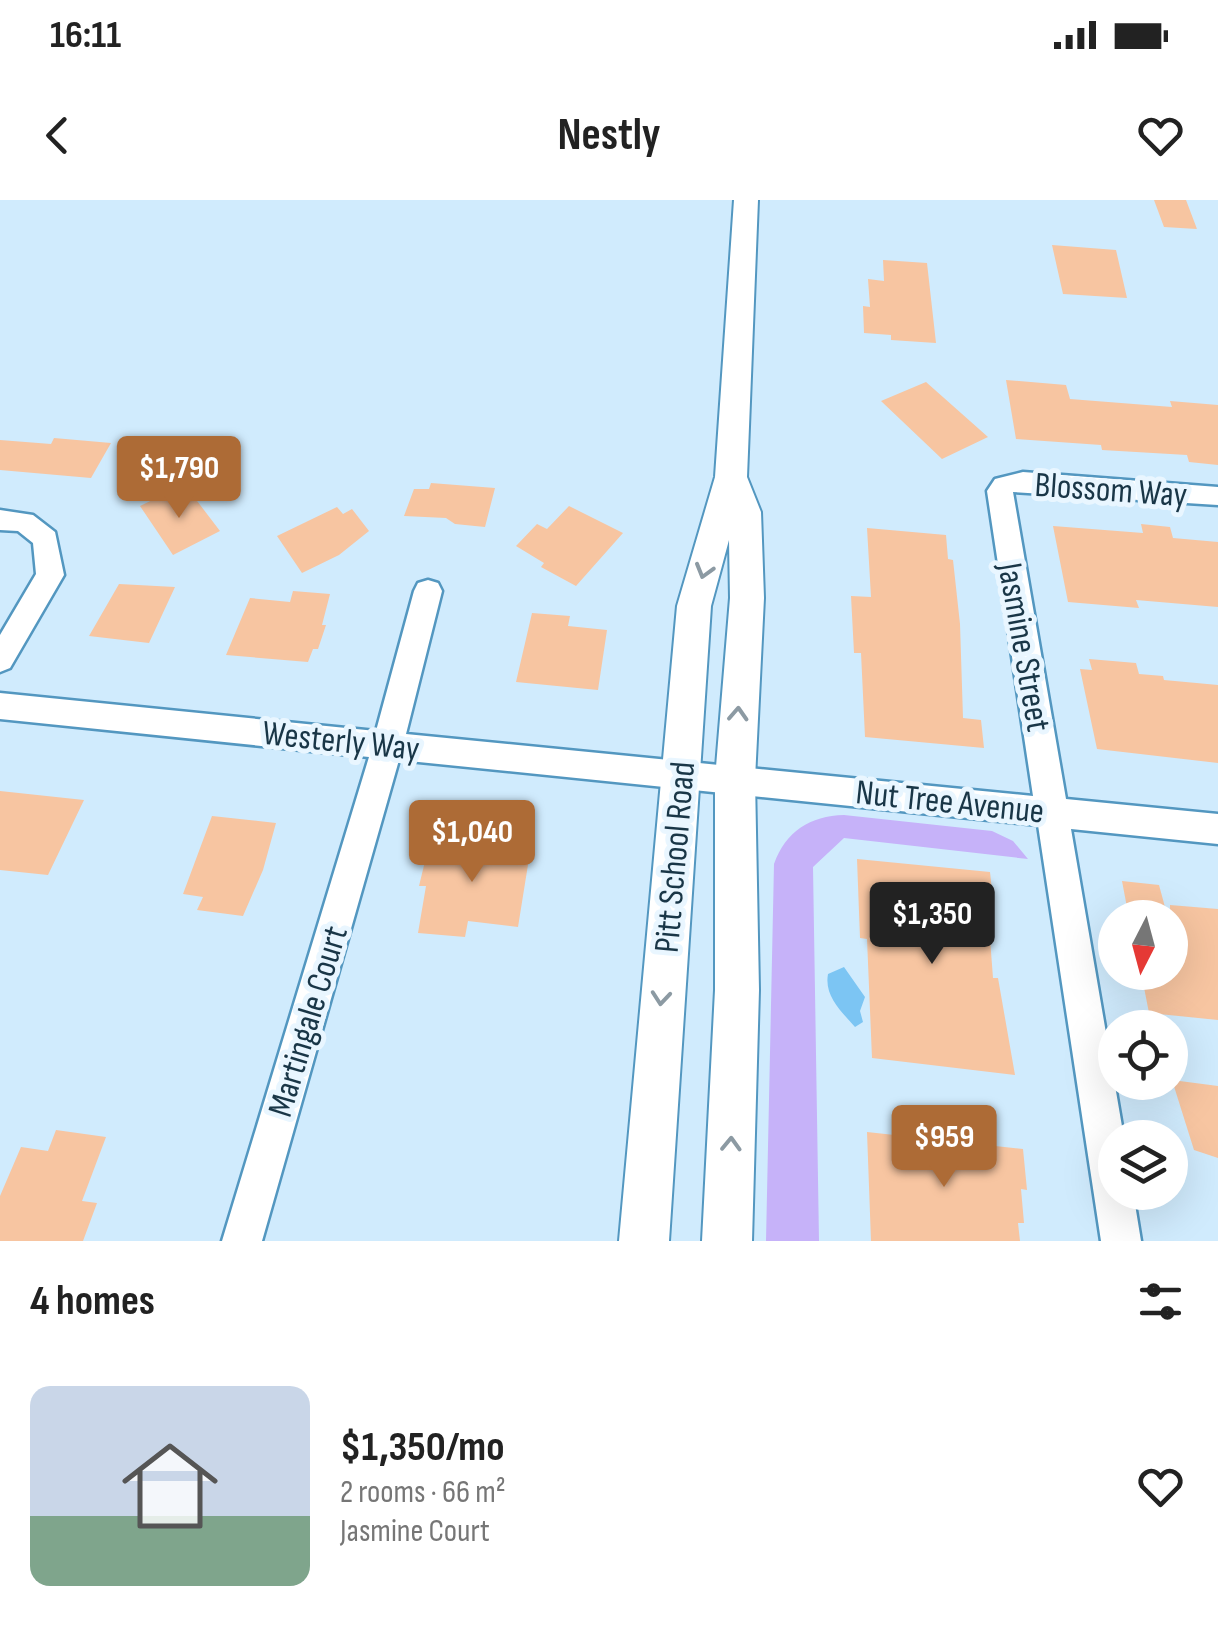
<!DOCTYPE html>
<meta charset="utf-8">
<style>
:root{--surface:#fff;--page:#f6f6f6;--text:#222;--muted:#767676;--line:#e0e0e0;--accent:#ad6b36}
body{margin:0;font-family:"Sofia Sans Condensed",sans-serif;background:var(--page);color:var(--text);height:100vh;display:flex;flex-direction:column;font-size:38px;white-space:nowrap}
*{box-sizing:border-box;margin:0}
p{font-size:32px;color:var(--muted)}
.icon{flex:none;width:55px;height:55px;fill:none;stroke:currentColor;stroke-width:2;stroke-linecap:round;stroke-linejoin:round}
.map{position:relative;height:1041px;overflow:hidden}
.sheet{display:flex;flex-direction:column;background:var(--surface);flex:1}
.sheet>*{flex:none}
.needle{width:65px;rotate:186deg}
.fabs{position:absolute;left:1098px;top:700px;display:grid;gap:20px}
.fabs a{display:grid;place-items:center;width:90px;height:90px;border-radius:50%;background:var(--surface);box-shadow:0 10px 40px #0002;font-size:50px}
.price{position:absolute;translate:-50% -85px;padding:0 22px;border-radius:10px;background:var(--accent);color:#fff;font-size:32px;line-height:65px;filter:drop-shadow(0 2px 5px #0008)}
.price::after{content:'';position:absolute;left:50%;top:60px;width:30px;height:22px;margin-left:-15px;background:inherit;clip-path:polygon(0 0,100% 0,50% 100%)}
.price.current{background:#222;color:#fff}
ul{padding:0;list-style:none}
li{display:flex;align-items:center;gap:30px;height:250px;padding:0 30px}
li+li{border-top:2px solid var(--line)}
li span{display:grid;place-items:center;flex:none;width:280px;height:200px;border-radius:20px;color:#555}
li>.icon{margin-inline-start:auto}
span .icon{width:120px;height:120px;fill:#fffc;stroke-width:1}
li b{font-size:42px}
h2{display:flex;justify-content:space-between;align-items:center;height:120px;padding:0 30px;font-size:42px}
.status{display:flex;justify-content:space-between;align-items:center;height:70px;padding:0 50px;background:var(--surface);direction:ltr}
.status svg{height:28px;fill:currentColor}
header{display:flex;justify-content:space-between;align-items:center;height:130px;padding:0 30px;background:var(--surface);font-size:45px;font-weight:700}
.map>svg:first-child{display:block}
.green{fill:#c6b2f9}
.water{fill:#7cc5f3}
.building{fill:#f7c5a1}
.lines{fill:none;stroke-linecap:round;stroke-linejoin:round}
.minor-casing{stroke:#5397c0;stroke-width:5}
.tertiary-casing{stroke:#5397c0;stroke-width:4}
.minor{fill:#fff;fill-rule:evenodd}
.tertiary{fill:#fff;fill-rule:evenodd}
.oneway{stroke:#8c9aa3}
.labels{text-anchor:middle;stroke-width:10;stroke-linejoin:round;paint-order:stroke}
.street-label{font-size:35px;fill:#193647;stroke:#e9f6ff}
</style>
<div class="status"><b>16:11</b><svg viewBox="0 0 49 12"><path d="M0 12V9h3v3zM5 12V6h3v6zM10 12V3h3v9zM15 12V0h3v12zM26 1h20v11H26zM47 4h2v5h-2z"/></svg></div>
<header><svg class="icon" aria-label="back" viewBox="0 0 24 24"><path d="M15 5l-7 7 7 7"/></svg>Nestly<svg class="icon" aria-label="heart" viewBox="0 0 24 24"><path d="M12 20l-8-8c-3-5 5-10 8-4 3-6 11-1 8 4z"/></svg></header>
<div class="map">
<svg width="1218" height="1041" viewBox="0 0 1218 1041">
<rect width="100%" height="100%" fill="#d0ebfd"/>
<path class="green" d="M 844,615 L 992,631 L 1013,641 L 1028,659 L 844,638 L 813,667 L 819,1041 L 766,1041 L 774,664 C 786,631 810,616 844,615 Z"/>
<path class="water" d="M 844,767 L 865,797 L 860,811 L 863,822 L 855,827 C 841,811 824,796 828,774 Z"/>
<path class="building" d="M 1154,0 L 1186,0 L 1197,29 L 1164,27 Z
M 1052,45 L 1116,50 L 1127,98 L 1063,94 Z
M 883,60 L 927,63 L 936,143 L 891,140 L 891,135 L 864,133 L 863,106 L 870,107 L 868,79 L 884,81 Z
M 1006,180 L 1066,185 L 1070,199 L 1172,207 L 1170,201 L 1218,205 L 1218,265 L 1189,262 L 1187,255 L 1102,250 L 1101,245 L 1016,239 Z
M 926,182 L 988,237 L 942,259 L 881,201 Z
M 54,238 L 111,243 L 91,278 L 0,270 L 0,240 L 51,244 Z
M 431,283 L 495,288 L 485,327 L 455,324 L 446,318 L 404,316 L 414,289 L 429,289 Z
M 173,290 L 180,298 L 191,293 L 220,331 L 173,355 L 140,306 Z
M 569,306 L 623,333 L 576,386 L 541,367 L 544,363 L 516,346 L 537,324 L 547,329 Z
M 337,307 L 343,314 L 352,309 L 369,331 L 339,355 L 302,373 L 277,336 Z
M 1141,324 L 1170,327 L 1173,338 L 1218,342 L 1218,407 L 1136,400 L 1139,408 L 1068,402 L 1053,326 L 1143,333 Z
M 867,328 L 946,335 L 948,359 L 953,360 L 960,424 L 963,518 L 981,520 L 984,548 L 865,537 L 861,453 L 854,453 L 851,396 L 871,397 Z
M 119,384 L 175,387 L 149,443 L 89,436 Z
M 293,391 L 330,394 L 322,425 L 326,425 L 318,449 L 313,449 L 308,462 L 226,455 L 250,398 L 290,402 Z
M 532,413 L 570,416 L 568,426 L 607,430 L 598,490 L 516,482 Z
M 1089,459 L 1136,463 L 1139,474 L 1163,476 L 1164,480 L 1218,485 L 1218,563 L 1097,549 L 1080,469 L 1092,470 Z
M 0,591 L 84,600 L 48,675 L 0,670 Z
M 212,616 L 276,623 L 263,670 L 243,716 L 197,710 L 203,697 L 183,694 Z
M 437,636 L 531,646 L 518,727 L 468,721 L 465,737 L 418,733 L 426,686 L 419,686 L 427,653 L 433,654 Z
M 857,659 L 990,672 L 993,700 L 987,699 L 993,778 L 998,778 L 1015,875 L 872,858 L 867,739 L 860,738 Z
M 1122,681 L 1159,685 L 1168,718 L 1129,718 Z
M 1170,705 L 1218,709 L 1218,820 L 1149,813 L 1141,772 L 1170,772 Z
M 1172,880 L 1218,886 L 1218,958 L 1194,950 Z
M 56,930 L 106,937 L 82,1001 L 97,1003 L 83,1041 L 0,1041 L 0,996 L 21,947 L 48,951 Z
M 867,932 L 1023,949 L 1027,990 L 1021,989 L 1024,1023 L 1018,1023 L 1020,1041 L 871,1041 Z"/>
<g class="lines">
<defs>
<path id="minor" d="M 1023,272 L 1218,287 L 1218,305 L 1013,292 L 1066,599 L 1218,614 L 1218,644 L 1071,629 L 1124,938 L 1115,938 L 1115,992 L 1133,992 L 1141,1041 L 1101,1041 L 1038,625 L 399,560 L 262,1041 L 222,1041 L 369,557 L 0,519 L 0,493 L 376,531 L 414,391 L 418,383 L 428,380 L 438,383 L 442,391 L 406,534 L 1033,596 L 987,291 L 995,279 Z
M 0,310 L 33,315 L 55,332 L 64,375 L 10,468 L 0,472 L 0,435 L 36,374 L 33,343 L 18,331 L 0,330 Z"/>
<path id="tertiary" d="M 734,0 L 758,0 L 747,277 L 761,312 L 764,398 L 755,579 L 759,790 L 752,1041 L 702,1041 L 715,790 L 715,579 L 730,398 L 729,340 L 711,406 L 669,1041 L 619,1041 L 677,406 L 715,277 Z"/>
</defs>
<use href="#minor" class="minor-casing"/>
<use href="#tertiary" class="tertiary-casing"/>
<use href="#minor" class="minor"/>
<use href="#tertiary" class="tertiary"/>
</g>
<defs><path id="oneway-chevron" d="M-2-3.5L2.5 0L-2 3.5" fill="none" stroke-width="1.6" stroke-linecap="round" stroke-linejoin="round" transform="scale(2.5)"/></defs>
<g class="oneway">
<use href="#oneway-chevron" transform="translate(704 371) rotate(106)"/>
<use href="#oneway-chevron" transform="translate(738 514) rotate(-87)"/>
<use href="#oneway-chevron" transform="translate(661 798) rotate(95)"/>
<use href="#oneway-chevron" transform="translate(731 944) rotate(-88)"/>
</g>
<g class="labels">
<g class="street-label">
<text transform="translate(1111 289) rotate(4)" y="12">Blossom Way</text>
<text transform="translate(1025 447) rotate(80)" y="12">Jasmine Street</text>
<text transform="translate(341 540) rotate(6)" y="12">Westerly Way</text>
<text transform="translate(950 601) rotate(6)" y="12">Nut Tree Avenue</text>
<text transform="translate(674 657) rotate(-85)" y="12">Pitt School Road</text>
<text transform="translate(307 821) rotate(-73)" y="12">Martingale Court</text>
</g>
</g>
</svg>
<div class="fabs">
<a><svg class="needle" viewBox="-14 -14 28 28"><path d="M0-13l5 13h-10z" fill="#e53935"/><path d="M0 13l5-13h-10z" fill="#767676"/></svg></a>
<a><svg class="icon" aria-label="locate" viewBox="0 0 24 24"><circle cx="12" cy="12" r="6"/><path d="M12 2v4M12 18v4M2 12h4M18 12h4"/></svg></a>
<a><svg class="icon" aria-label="layers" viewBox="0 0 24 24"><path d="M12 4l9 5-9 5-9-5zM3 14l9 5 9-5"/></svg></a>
</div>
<b class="price" style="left:179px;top:321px">$1,790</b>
<b class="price" style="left:472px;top:685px">$1,040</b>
<b class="price current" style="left:932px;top:767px">$1,350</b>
<b class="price" style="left:944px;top:990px">$959</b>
</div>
<section class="sheet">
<h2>4 homes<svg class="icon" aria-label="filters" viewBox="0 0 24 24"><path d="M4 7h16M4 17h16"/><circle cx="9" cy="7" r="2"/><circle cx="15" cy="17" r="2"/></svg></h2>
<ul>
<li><span style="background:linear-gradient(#c9d6e8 65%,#7fa58c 0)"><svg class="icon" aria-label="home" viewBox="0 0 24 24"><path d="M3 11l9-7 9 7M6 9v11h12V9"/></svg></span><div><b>$1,350/mo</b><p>2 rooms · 66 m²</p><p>Jasmine Court</p></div><svg class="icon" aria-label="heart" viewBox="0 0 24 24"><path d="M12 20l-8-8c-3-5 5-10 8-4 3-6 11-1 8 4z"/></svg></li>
</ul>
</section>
